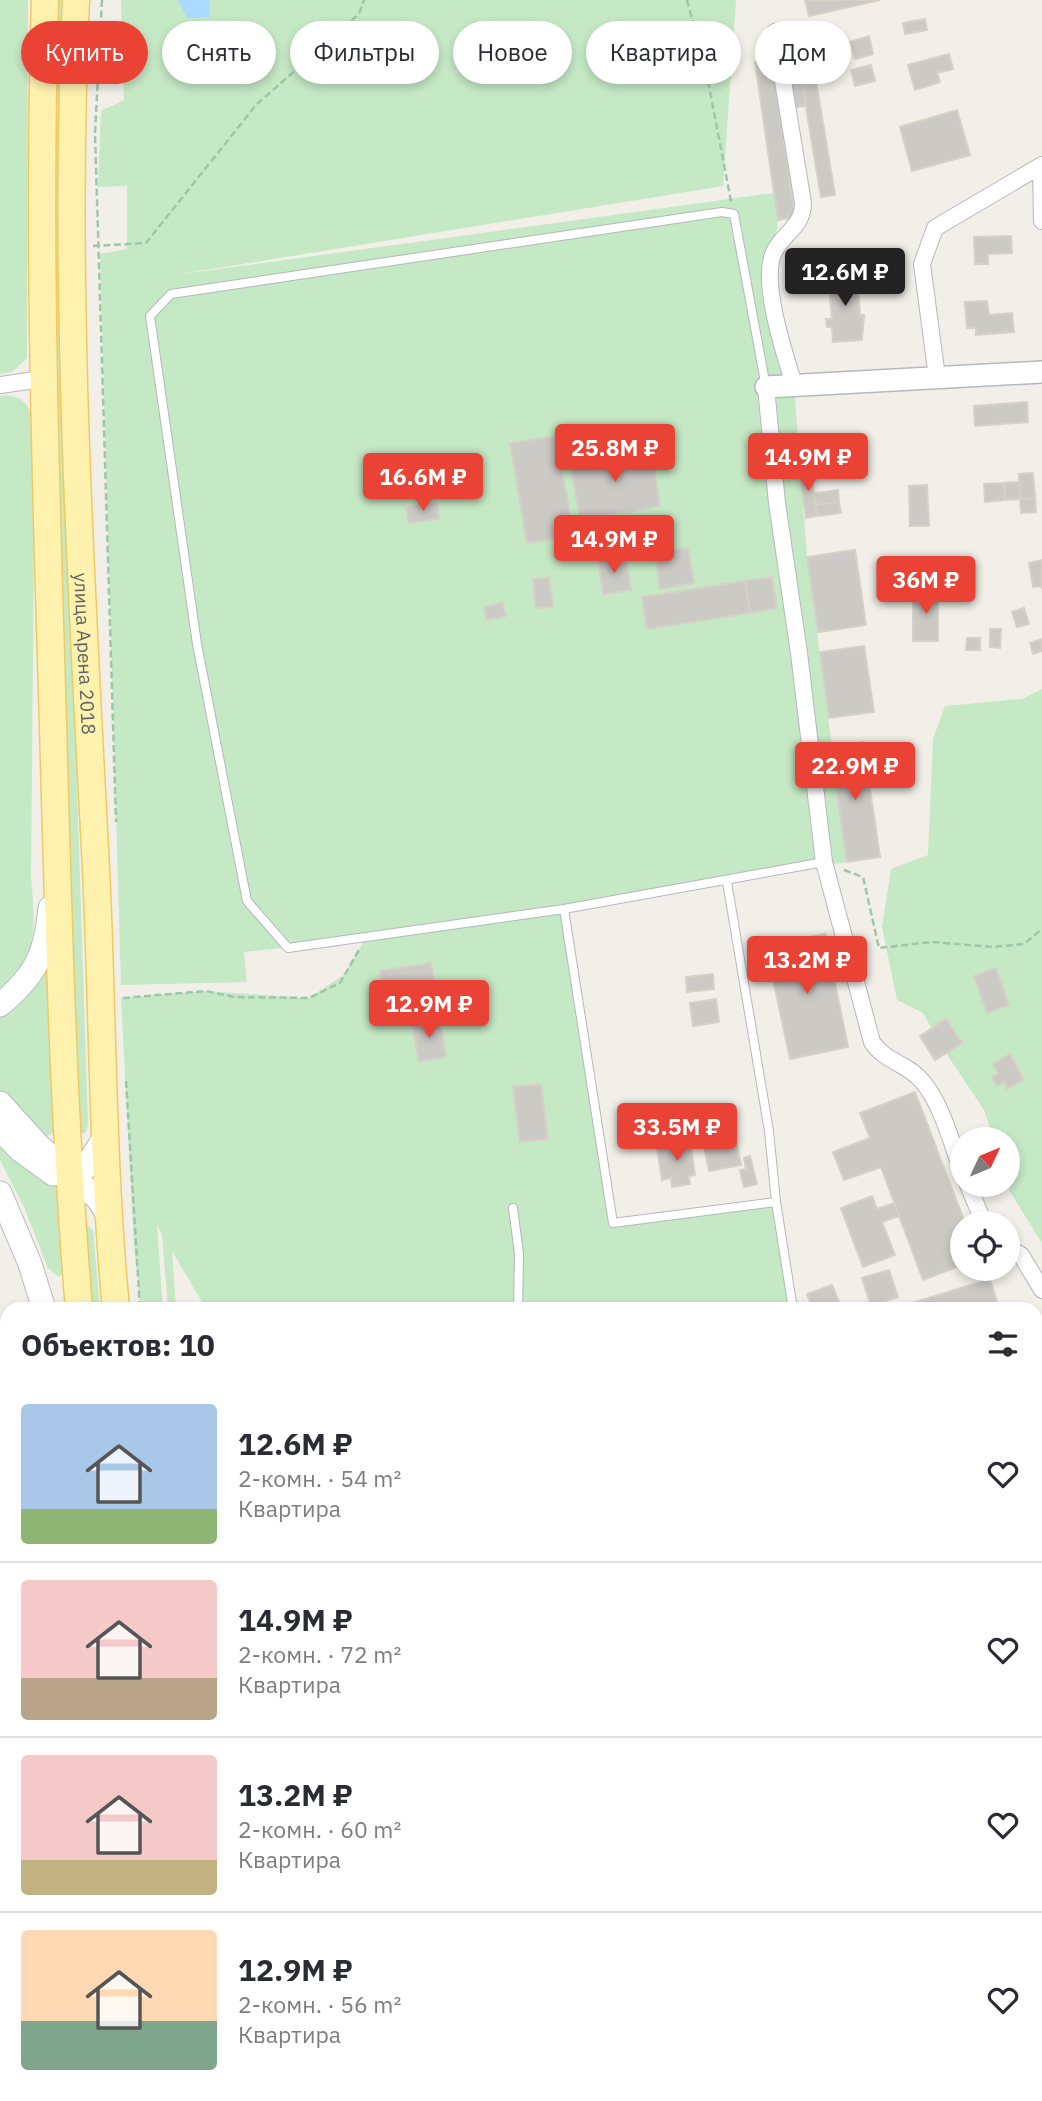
<!DOCTYPE html>
<html lang="ru">
<meta charset="utf-8">
<style>
:root{--surface:#fff;--page:#f2f2f3;--text:#2b2b33;--muted:#7c7c81;--line:#e1e1e2;--accent:#ea4335}
body{margin:0;font-family:"IBM Plex Sans",sans-serif;background:var(--page);color:var(--text);height:100vh;display:flex;flex-direction:column;font-size:26px;white-space:nowrap}
*{box-sizing:border-box;margin:0}
p{font-size:23px;color:var(--muted)}
.icon{flex:none;width:38px;height:38px;fill:none;stroke:currentColor;stroke-width:2;stroke-linecap:round;stroke-linejoin:round}
.map{position:relative;flex:1;overflow:hidden}
.side{position:absolute;left:0px;top:1302px;width:1043px;height:800px;display:flex;flex-direction:column;background:var(--surface);border-radius:21px 21px 0 0;box-shadow:0 4px 10px #0003}
.side>*{flex:none}
.banner{position:absolute;left:21px;top:21px;width:1001px;height:63px;display:flex;gap:14px}
.needle{width:46px;rotate:46deg}
.buttons{position:absolute;left:950px;top:1127px;display:grid;gap:14px}
.buttons a{display:grid;place-items:center;width:70px;height:70px;border-radius:50%;background:var(--surface);box-shadow:0 4px 10px #0003;font-size:35px}
.price{position:absolute;translate:-50% -60px;padding:0 16px;border-radius:7px;background:var(--accent);color:#fff;font-size:23px;line-height:46px;filter:drop-shadow(0 2px 4px #0008)}
.price::after{content:'';position:absolute;left:50%;top:42px;width:21px;height:16px;margin-left:-10px;background:inherit;clip-path:polygon(0 0,100% 0,50% 100%)}
.price.current{background:#222;color:#fff}
ul{padding:0;list-style:none}
li{display:flex;align-items:center;gap:21px;height:175px;padding:0 21px}
li+li{border-top:2px solid var(--line)}
li span{display:grid;place-items:center;flex:none;width:196px;height:140px;border-radius:7px;color:#555}
li>.icon{margin-inline-start:auto}
span .icon{width:84px;height:84px;fill:#fffc;stroke-width:1}
li b{font-size:30px}
h2{display:flex;justify-content:space-between;align-items:center;height:84px;padding:0 21px;font-size:30px}
.pill{padding:0 24px;border-radius:32px;background:var(--surface);box-shadow:0 4px 10px #0003;font-size:24px;line-height:63px}
.pill.current{background:var(--accent);color:#fff}
.map>svg:first-child{display:block}
.green{fill:#c5e8c5}
.water{fill:#aadaff}
.building{fill:#cccac5;stroke:#d6d1c6;stroke-width:2}
.lines{fill:none;stroke-linecap:round;stroke-linejoin:round}
.service-casing{stroke:#b5b8bc;stroke-width:10}
.minor-casing{stroke:#b5b8bc;stroke-width:18}
.tertiary-casing{stroke:#b5b8bc;stroke-width:24}
.secondary-casing{stroke:#b6babf;stroke-width:25}
.primary-casing{stroke:#f2c960;stroke-width:29}
.path{stroke:#9cc7a9;stroke-width:2.5;stroke-dasharray:7 3.5;stroke-linecap:butt}
.service{stroke:#fff;stroke-width:8}
.minor{stroke:#fff;stroke-width:16}
.tertiary{stroke:#fff;stroke-width:21}
.secondary{stroke:#fff;stroke-width:23}
.primary{stroke:#fff2af;stroke-width:26}
.labels{text-anchor:middle;stroke-width:5;stroke-linejoin:round;paint-order:stroke}
.street-label{font-size:19px;fill:#5f6368;stroke:#fff}
</style>
<div class="map">
<svg width="1042" height="2101" viewBox="0 0 1042 2101">
<rect width="100%" height="100%" fill="#f1efe8"/>
<path class="green" d="M 0,0 L 28,0 L 27,358 L 12,372 L 0,374 Z
M 53,0 L 65,0 L 66,450 L 88,1124 L 86,1132 L 80,1134 L 76,1129 L 48,228 Z
M 121,0 L 736,0 L 723,186 L 175,275 L 774,193 L 778,220 L 771,272 L 794,385 L 807,557 L 847,862 L 564,909 L 613,1223 L 776,1202 L 792,1309 L 206,1309 L 172,1251 L 176,1309 L 168,1309 L 162,1234 L 157,1226 L 163,1309 L 141,1309 L 134,1245 L 121,998 L 206,991 L 309,998 L 345,974 L 365,939 L 244,952 L 247,982 L 121,985 L 100,254 L 127,249 L 127,186 L 98,187 L 101,111 L 124,100 Z
M 0,396 C 24,393 32,408 35,430 L 31,877 C 35,926 40,954 0,989 Z
M 1042,689 L 1042,1243 L 1009,1190 L 1008,1139 L 994,1139 L 984,1110 L 944,1050 L 923,1013 L 897,1000 L 882,927 L 891,869 L 928,855 L 933,739 L 945,706 L 1022,699 Z
M 47,970 L 55,1131 L 46,1137 L 0,1095 L 0,1013 Z
M 0,1137 L 59,1184 L 65,1271 L 59,1277 L 48,1268 L 24,1207 L 0,1160 Z
M 85,1224 L 93,1230 L 100,1309 L 87,1309 Z
M 0,1436 L 7,1440 L 7,2095 L 181,2095 L 171,2101 L 0,2101 Z
M 1042,1614 L 1042,2101 L 331,2101 L 328,2095 L 1036,2095 L 1036,1618 Z"/>
<path class="water" d="M 178,0 L 210,0 L 210,17 L 187,18 Z"/>
<path class="building" d="M 805,0 L 880,0 L 809,16 Z
M 925,19 L 927,30 L 905,34 L 903,23 Z
M 807,27 L 835,195 L 821,197 L 793,29 Z
M 793,29 L 806,106 L 795,107 L 782,31 Z
M 869,36 L 873,54 L 855,59 L 850,42 Z
M 949,54 L 953,69 L 937,73 L 940,82 L 915,90 L 908,65 Z
M 772,60 L 795,217 L 778,220 L 755,62 Z
M 871,65 L 875,81 L 855,86 L 851,70 Z
M 957,110 L 970,155 L 912,171 L 900,127 Z
M 1011,236 L 1012,253 L 988,254 L 988,264 L 975,264 L 974,237 Z
M 857,273 L 860,315 L 864,315 L 862,340 L 833,342 L 832,327 L 827,327 L 826,319 L 832,319 L 828,275 Z
M 987,301 L 989,315 L 1012,313 L 1014,332 L 976,335 L 976,328 L 967,328 L 965,302 Z
M 1027,402 L 1028,422 L 975,426 L 974,406 Z
M 556,436 L 574,536 L 527,543 L 510,443 Z
M 651,448 L 660,506 L 580,520 L 570,462 Z
M 847,464 L 849,472 L 824,477 L 823,468 Z
M 810,468 L 817,516 L 806,518 L 799,469 Z
M 1033,473 L 1035,498 L 1020,499 L 1019,474 Z
M 1019,482 L 1020,499 L 1005,500 L 1004,483 Z
M 1004,483 L 1005,500 L 985,502 L 984,484 Z
M 927,485 L 929,526 L 910,526 L 909,486 Z
M 838,490 L 839,502 L 815,505 L 814,493 Z
M 1035,498 L 1036,512 L 1021,513 L 1020,499 Z
M 437,502 L 439,519 L 409,523 L 406,507 Z
M 839,502 L 841,513 L 817,516 L 815,505 Z
M 688,548 L 694,583 L 660,589 L 655,553 Z
M 855,550 L 866,625 L 818,632 L 807,557 Z
M 626,556 L 631,590 L 603,594 L 598,560 Z
M 1042,560 L 1042,589 L 1041,586 L 1033,587 L 1029,563 Z
M 549,577 L 553,607 L 536,608 L 533,579 Z
M 772,577 L 777,608 L 750,613 L 745,581 Z
M 745,581 L 750,613 L 647,629 L 642,597 Z
M 913,591 L 938,591 L 938,641 L 913,641 Z
M 503,603 L 506,616 L 487,620 L 484,607 Z
M 1024,608 L 1029,624 L 1017,627 L 1012,612 Z
M 990,629 L 1001,629 L 1000,648 L 990,647 Z
M 967,638 L 980,638 L 980,650 L 966,650 Z
M 1042,639 L 1042,651 L 1033,654 L 1030,643 Z
M 864,646 L 874,712 L 829,718 L 820,652 Z
M 863,742 L 880,857 L 847,862 L 830,746 Z
M 825,934 L 848,1047 L 790,1059 L 766,946 Z
M 431,963 L 436,990 L 426,992 L 428,1003 L 386,1010 L 380,971 Z
M 996,968 L 1009,1005 L 987,1013 L 974,976 Z
M 713,974 L 714,989 L 687,992 L 686,977 Z
M 716,999 L 719,1022 L 693,1026 L 690,1003 Z
M 440,1019 L 446,1057 L 419,1061 L 412,1024 Z
M 946,1019 L 962,1043 L 935,1060 L 920,1036 Z
M 1010,1054 L 1024,1080 L 1007,1089 L 1004,1082 L 997,1086 L 992,1077 L 998,1074 L 993,1064 Z
M 541,1084 L 548,1139 L 520,1142 L 513,1087 Z
M 915,1092 L 965,1223 L 962,1265 L 923,1280 L 881,1167 L 844,1180 L 833,1152 L 870,1138 L 860,1113 Z
M 735,1135 L 741,1165 L 709,1171 L 703,1141 Z
M 690,1142 L 695,1175 L 689,1176 L 690,1184 L 672,1187 L 671,1178 L 662,1180 L 657,1147 Z
M 750,1156 L 757,1184 L 744,1187 L 740,1170 L 746,1169 L 744,1158 Z
M 872,1196 L 877,1209 L 894,1203 L 899,1216 L 882,1222 L 895,1255 L 863,1267 L 841,1208 Z
M 889,1270 L 898,1297 L 871,1306 L 862,1278 Z
M 990,1279 L 999,1308 L 996,1309 L 893,1309 Z
M 832,1285 L 842,1309 L 813,1309 L 807,1294 Z
M 1042,1445 L 1042,1483 L 1036,1484 L 1036,1447 Z"/>
<g class="lines">
<defs>
<path id="service" d="M 766,387 L 734,214 L 722,212 L 171,294 L 150,316 L 197,644 L 247,901 L 288,948 L 564,909 L 824,862
M 727,882 L 769,1131 L 776,1202 L 793,1309
M 564,909 L 613,1223 L 776,1202
M 513,1208 L 519,1254 L 518,1309
M 1036,1517 L 1042,1516
M 248,2095 L 258,2101
M 199,2101 L 209,2095"/>
<path id="minor" d="M 775,32 L 803,203 C 803,227 783,233 774,252 C 760,282 785,354 794,385
M 1041,166 L 1042,221
M 937,377 L 922,264 L 935,228 L 1042,165
M 0,385 L 42,379
M 766,387 L 777,503 L 799,653 L 824,862 L 872,1042 C 885,1062 907,1063 922,1081 C 942,1104 951,1142 962,1171
M 968,1185 L 984,1223
M 1008,1248 L 1021,1255 L 1042,1290
M 997,2095 L 1001,2101"/>
<path id="tertiary" d="M 766,387 L 1042,372"/>
<path id="secondary" d="M 0,1005 C 37,974 45,955 50,908
M 0,1103 L 38,1145 L 98,1199 L 108,1215
M 0,1129 L 20,1150 L 53,1174 L 85,1168 L 105,1137
M 0,1193 L 30,1264 L 44,1309"/>
<g id="primary">
<path d="M 45,0 C 38,231 45,460 52,691 C 58,897 62,1104 79,1309"/>
<path id="s1" d="M 76,0 C 63,289 81,580 96,868 C 103,1015 102,1163 116,1309"/>
<path d="M 268,2095 L 271,2101"/>
<path d="M 304,2095 L 307,2101"/>
</g>
</defs>
<use href="#service" class="service-casing"/>
<use href="#minor" class="minor-casing"/>
<use href="#tertiary" class="tertiary-casing"/>
<use href="#secondary" class="secondary-casing"/>
<use href="#primary" class="primary-casing"/>
<path class="path" d="M 102,0 L 95,133 L 116,822
M 687,0 L 707,76 L 731,201
M 93,246 L 146,243 L 256,105 L 359,14 L 364,0
M 844,870 L 863,877 L 879,948 L 932,942 L 993,947 L 1024,944 L 1042,929
M 123,998 L 206,991 L 234,997 L 309,998 L 340,983 L 359,950
M 126,1081 L 140,1309
M 0,1341 L 7,1340
M 0,1416 L 7,1415
M 178,2101 L 188,2095
M 222,2101 L 230,2095"/>
<use href="#service" class="service"/>
<use href="#minor" class="minor"/>
<use href="#tertiary" class="tertiary"/>
<use href="#secondary" class="secondary"/>
<use href="#primary" class="primary"/>
</g>
<g class="labels">
<g class="street-label">
<text dy="7" stroke="none"><textPath href="#s1" startOffset="654">улица Арена 2018</textPath></text>
</g>
</g>
</svg>
<div class="buttons">
<a><svg class="needle" viewBox="-14 -14 28 28"><path d="M0-13l5 13h-10z" fill="#e53935"/><path d="M0 13l5-13h-10z" fill="#7c7c81"/></svg></a>
<a><svg class="icon" aria-label="locate" viewBox="0 0 24 24"><circle cx="12" cy="12" r="6"/><path d="M12 2v4M12 18v4M2 12h4M18 12h4"/></svg></a>
</div>
<b class="price current" style="left:845px;top:308px">12.6M ₽</b>
<b class="price" style="left:615px;top:484px">25.8M ₽</b>
<b class="price" style="left:808px;top:493px">14.9M ₽</b>
<b class="price" style="left:423px;top:513px">16.6M ₽</b>
<b class="price" style="left:614px;top:575px">14.9M ₽</b>
<b class="price" style="left:926px;top:616px">36M ₽</b>
<b class="price" style="left:855px;top:802px">22.9M ₽</b>
<b class="price" style="left:807px;top:996px">13.2M ₽</b>
<b class="price" style="left:429px;top:1040px">12.9M ₽</b>
<b class="price" style="left:677px;top:1163px">33.5M ₽</b>
<div class="banner">
<a class="pill current">Купить</a>
<a class="pill">Снять</a>
<a class="pill">Фильтры</a>
<a class="pill">Новое</a>
<a class="pill">Квартира</a>
<a class="pill">Дом</a>
</div>
<section class="side">
<h2>Объектов: 10<svg class="icon" aria-label="filters" viewBox="0 0 24 24"><path d="M4 7h16M4 17h16"/><circle cx="9" cy="7" r="2"/><circle cx="15" cy="17" r="2"/></svg></h2>
<ul>
<li><span style="background:linear-gradient(#a9c7e8 75%,#8fb573 0)"><svg class="icon" aria-label="home" viewBox="0 0 24 24"><path d="M3 11l9-7 9 7M6 9v11h12V9"/></svg></span><div><b>12.6M ₽</b><p>2-комн. · 54 m²</p><p>Квартира</p></div><svg class="icon" aria-label="heart" viewBox="0 0 24 24"><path d="M12 20l-8-8c-3-5 5-10 8-4 3-6 11-1 8 4z"/></svg></li>
<li><span style="background:linear-gradient(#f6c9c9 70%,#b9a48a 0)"><svg class="icon" aria-label="home" viewBox="0 0 24 24"><path d="M3 11l9-7 9 7M6 9v11h12V9"/></svg></span><div><b>14.9M ₽</b><p>2-комн. · 72 m²</p><p>Квартира</p></div><svg class="icon" aria-label="heart" viewBox="0 0 24 24"><path d="M12 20l-8-8c-3-5 5-10 8-4 3-6 11-1 8 4z"/></svg></li>
<li><span style="background:linear-gradient(#f6c9c9 75%,#c2b280 0)"><svg class="icon" aria-label="home" viewBox="0 0 24 24"><path d="M3 11l9-7 9 7M6 9v11h12V9"/></svg></span><div><b>13.2M ₽</b><p>2-комн. · 60 m²</p><p>Квартира</p></div><svg class="icon" aria-label="heart" viewBox="0 0 24 24"><path d="M12 20l-8-8c-3-5 5-10 8-4 3-6 11-1 8 4z"/></svg></li>
<li><span style="background:linear-gradient(#ffd9b3 65%,#7fa58c 0)"><svg class="icon" aria-label="home" viewBox="0 0 24 24"><path d="M3 11l9-7 9 7M6 9v11h12V9"/></svg></span><div><b>12.9M ₽</b><p>2-комн. · 56 m²</p><p>Квартира</p></div><svg class="icon" aria-label="heart" viewBox="0 0 24 24"><path d="M12 20l-8-8c-3-5 5-10 8-4 3-6 11-1 8 4z"/></svg></li>
</ul>
</section>
</div>
